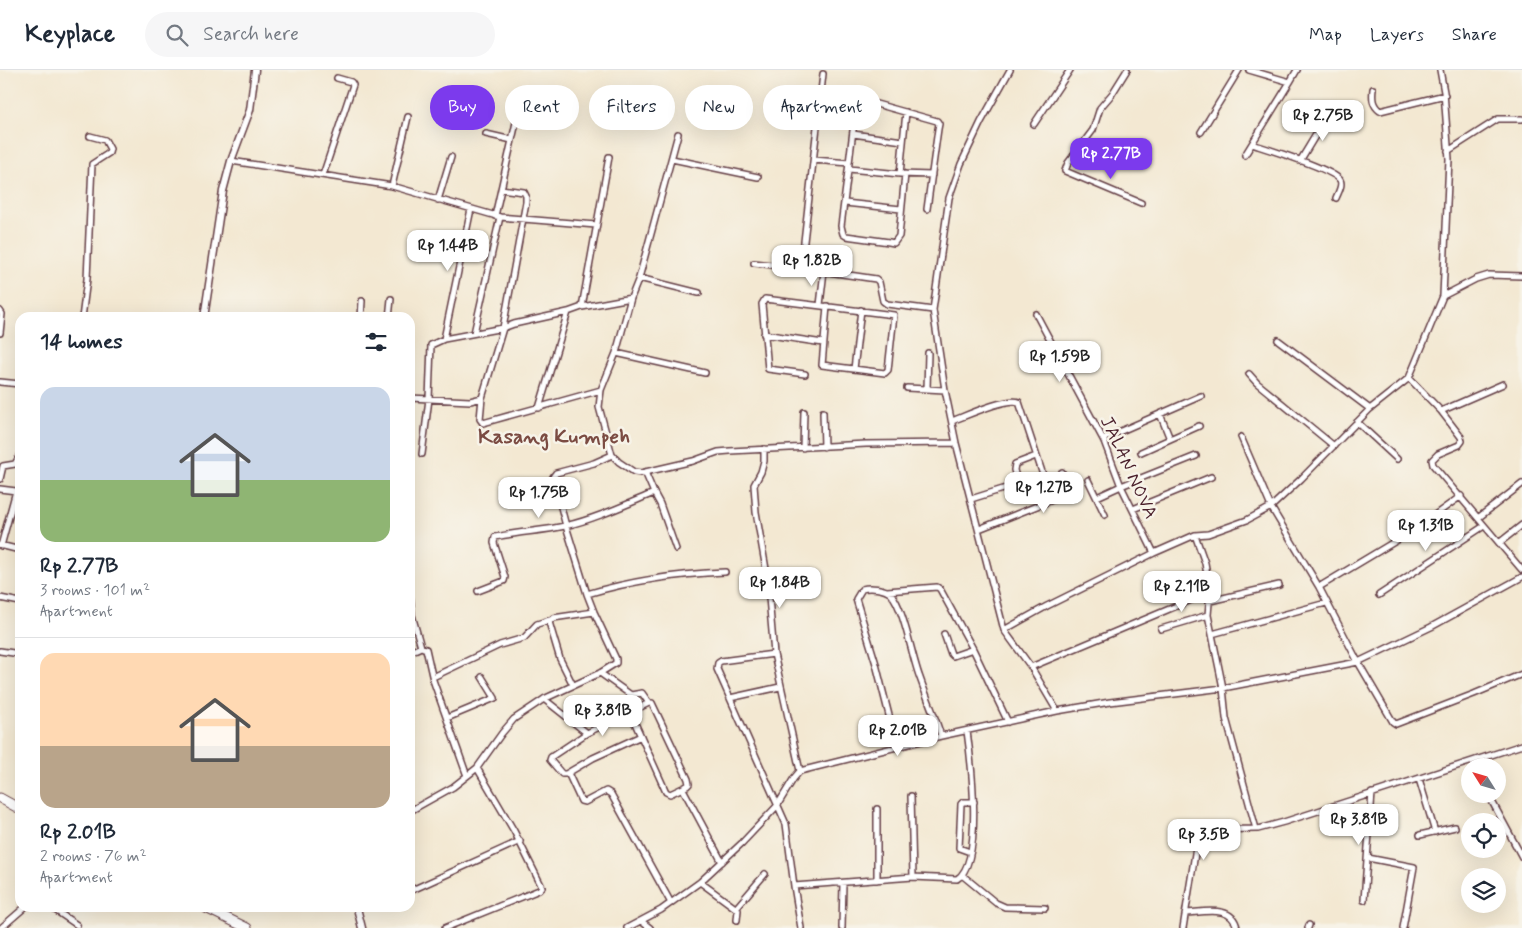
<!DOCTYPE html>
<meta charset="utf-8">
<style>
:root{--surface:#fff;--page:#f6f6f7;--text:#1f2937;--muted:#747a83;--line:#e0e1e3;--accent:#7c3aed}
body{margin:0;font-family:Mynerve,sans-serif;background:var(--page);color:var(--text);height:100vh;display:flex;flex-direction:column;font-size:19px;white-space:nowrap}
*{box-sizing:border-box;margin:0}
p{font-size:16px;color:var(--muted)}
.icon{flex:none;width:28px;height:28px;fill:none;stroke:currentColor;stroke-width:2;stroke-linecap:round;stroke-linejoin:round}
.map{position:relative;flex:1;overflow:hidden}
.side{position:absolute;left:15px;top:242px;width:400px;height:600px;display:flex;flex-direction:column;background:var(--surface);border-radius:15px;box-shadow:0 5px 20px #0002}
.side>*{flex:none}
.top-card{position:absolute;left:430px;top:15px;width:475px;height:45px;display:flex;gap:10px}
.needle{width:32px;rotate:307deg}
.tools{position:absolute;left:1461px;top:688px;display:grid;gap:10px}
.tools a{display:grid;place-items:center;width:45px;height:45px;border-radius:50%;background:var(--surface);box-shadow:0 5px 20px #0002;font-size:25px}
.price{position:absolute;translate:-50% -42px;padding:0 11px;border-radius:10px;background:#fff;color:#222;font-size:16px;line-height:32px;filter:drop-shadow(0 1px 2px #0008)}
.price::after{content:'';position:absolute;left:50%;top:30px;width:15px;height:11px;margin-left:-8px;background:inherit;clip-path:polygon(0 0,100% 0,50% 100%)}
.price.on{background:var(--accent);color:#fff}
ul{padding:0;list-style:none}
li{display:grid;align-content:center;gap:10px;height:265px;padding:0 25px}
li+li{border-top:1px solid var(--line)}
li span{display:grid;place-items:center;height:155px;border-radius:15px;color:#555}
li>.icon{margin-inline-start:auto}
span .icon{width:90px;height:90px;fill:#fffc;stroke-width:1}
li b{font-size:21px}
h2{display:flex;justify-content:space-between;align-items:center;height:60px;padding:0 25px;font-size:21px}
.pill{padding:0 18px;border-radius:22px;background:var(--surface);box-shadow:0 5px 20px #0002;font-size:18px;line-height:45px}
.pill.on{background:var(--accent);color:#fff}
header{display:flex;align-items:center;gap:30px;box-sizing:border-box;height:70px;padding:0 25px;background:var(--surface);border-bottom:1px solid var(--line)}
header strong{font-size:24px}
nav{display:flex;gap:28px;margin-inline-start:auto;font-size:18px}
.search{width:350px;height:45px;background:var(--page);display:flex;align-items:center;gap:12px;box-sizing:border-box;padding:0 18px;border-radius:28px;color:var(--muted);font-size:19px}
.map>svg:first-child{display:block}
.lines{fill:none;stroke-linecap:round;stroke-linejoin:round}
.minor-casing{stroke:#633d44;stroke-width:8}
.tertiary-casing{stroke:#633d44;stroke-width:9}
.trunk-casing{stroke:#633d44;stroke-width:11}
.minor{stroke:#fff;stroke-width:5}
.tertiary{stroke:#fff;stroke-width:6}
.trunk{stroke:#fff;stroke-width:9}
.labels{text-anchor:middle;stroke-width:5;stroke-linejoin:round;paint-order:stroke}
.street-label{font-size:19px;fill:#4a1f2b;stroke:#f7f3e8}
.quarter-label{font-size:21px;font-weight:bold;fill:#7b4b42;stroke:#f7f3e8}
</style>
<header>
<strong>Keyplace</strong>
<div class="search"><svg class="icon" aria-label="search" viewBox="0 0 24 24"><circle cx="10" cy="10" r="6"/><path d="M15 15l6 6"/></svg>Search here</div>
<nav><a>Map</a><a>Layers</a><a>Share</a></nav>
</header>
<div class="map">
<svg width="1522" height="858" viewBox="0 0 1522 858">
<rect width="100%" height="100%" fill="#f7f3e8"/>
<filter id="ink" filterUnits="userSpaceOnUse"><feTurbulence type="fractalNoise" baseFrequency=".02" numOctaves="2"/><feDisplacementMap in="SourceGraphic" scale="10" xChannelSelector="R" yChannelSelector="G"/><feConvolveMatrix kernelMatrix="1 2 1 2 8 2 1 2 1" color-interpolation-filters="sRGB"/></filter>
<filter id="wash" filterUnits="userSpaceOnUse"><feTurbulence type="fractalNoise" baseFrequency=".0096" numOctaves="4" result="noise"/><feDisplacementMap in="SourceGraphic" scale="20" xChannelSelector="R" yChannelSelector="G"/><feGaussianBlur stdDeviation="1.12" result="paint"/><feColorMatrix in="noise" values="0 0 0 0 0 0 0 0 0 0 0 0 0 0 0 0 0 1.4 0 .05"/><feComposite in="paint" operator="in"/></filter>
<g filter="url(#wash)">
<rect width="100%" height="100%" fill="#f3e8d2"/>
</g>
<g filter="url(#ink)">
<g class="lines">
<defs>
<path id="minor" d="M 1010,0 L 981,52 L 961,94 L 949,128 L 933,240 L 945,320 L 956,373 L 1004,560 L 1031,597 L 1057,641
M 1127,0 L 1112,24 L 1100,38 L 1093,60 L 1068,93 L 1065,101 L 1141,133
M 1249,0 L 1290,12 L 1297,0
M 823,4 L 801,198 L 876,209 L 879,212 L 883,231 L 887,234 L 933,240
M 1373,19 C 1372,28 1372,35 1380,41 L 1445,25
M 1034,54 L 1070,0
M 1201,62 L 1239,0
M 486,64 L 512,70
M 678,64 L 639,208 L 631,228 L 616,283 L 601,320 L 599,337 L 612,385 L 619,392 L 634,402 L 641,403 L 693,391 L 718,382 L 730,381 L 866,374 L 956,373
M 853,64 L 903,71
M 1252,74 C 1267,79 1333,99 1340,110 C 1343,115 1338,123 1336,128
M 1448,81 L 1498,49 L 1522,49
M 1245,85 L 1290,12
M 672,89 L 758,107
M 814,90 L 849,93 L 841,156 L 843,164 L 846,166 L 889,172 L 894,173 L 899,166 L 905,104
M 231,91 L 392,116 L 500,147 L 596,155
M 1300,91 L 1329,43
M 849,93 L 856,36 L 859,30 L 862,30 L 937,51 L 939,54 L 938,59 L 927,139
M 849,99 L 900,104 L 932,105
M 900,104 L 906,42
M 323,105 L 353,15 L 351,12 L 337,8
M 392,116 L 408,47
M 438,130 L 451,87
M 845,133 L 901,139
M 495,146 L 519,39
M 754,193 L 801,198
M 639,208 L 699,223
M 1443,226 L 1476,209 L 1489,205 L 1522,206
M 820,235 L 824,201
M 582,237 L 609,87
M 0,241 L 2,244 L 0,263
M 1036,244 L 1104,371 L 1121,416 L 1154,483
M 82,248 L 87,209 L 92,94 L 109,83 L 110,79 L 105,70 L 90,66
M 361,248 L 362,231
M 389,248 L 391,229
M 474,263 L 500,147
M 764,264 L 823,273
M 444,269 L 471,139
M 1278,270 L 1370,339
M 616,283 L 705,303
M 854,299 L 861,240
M 805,304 L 768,299 L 762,234 L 765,229 L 894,245 L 888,300 L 885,303 L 822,295 L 827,236
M 1249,304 L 1257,313 L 1334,376
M 1409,308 L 1441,341 L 1461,367 L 1462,371 L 1459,375 L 1438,384 L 1432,390 L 1433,395 L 1522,500
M 0,312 L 20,314
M 907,318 L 945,320
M 927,319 L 928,283
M 410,328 L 470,331 L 482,328 L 503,258 L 526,132 L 526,126 L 524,122 L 501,119
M 482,328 L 480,349 L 483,353 L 601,320
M 539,338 L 568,242
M 1441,341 L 1503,314
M 823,342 L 824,377
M 1160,344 L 1170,369
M 952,351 C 965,346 1007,327 1019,332 L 1043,405
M 1357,352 L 1397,389
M 1241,367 L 1271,437 L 1319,517 L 1358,592 L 1431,557 L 1522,507
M 1104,371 L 1105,368 L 1201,326
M 803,378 L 804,342
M 764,379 L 764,391 L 761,402 L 754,415 L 756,442 L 767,505 L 774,584 L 800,701
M 1141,382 L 1199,356
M 422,384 L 429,329 L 431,275 L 444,269 L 503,258 L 514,254 L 568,242 L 582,237 L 631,228
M 612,385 L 594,393 L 556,403 L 553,407 L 566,456 L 587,524 C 634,510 676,504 725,502
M 0,409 L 3,396 L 15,394 L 19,387
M 1088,410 L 1105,445
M 0,419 L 16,421
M 654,423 L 660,434 L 676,479
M 1097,427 L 1121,416 L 1196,386
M 971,429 L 1016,415 L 1017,411 L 1014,400 L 1015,394 L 1036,386
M 1133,439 L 1211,407
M 1478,448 L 1522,414
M 979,459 L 1067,424 L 1068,420 L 1062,402
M 1195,465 L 1205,493 L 1210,522 L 1208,545 L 1223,618 L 1226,648 L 1256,759
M 1499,473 L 1522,455
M 0,475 L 20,480
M 1,476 L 16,421 L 20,421
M 1319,517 L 1414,460 L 1461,426
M 478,521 L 504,511 L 505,507 L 494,473 L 495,467 C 519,462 542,461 565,456 C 595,449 625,435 654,423 L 645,402
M 887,521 L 937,517 L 940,519 L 973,579
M 1379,525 L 1484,456
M 410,527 L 412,545 L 421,577
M 0,528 L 20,532
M 1210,531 L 1279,515
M 1161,559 L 1208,545
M 1004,560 L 1047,536 L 1154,483 L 1195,465 L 1208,464 L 1247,450 L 1271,437 L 1301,409 L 1370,339 L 1409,308 L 1443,226 L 1449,89 L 1444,22 L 1440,0
M 944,564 L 951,584 L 953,586 L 973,579 L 1008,652
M 1212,564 L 1326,533
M 0,581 L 20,584
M 410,582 L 421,577 L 426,579 L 433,610 L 467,706
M 774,584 L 721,591 L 718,593 L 717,599 L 786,754 L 794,816 L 913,807 L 957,809 C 984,792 971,690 967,661
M 1031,597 L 1210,522
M 600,603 L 631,625 L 642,623 L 649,633 L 652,633 L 688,709 L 689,714 L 687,716 L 670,724 L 666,722 L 630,642
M 433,607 L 500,575 L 524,568 L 537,554 L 550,550
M 573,615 L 560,589 L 549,552 L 553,548 L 594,542
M 730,628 L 780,617
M 544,629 L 587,663
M 447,648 L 495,628 L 482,607
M 641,666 L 593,688 L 566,704 L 562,704 L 550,690 L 551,687 L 587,663 L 649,633
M 897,677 L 876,594 L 856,529 L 862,519 C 869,517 885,518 891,524 C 904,538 912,588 920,608 C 927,628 935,646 941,666
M 568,703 L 581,731 L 585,732 L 606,721 L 611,724 L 671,833
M 1419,709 L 1435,762
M 683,719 L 722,792
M 1488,724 L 1522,787
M 911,726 L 913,807
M 877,739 L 877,810
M 410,741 L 453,717 L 477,698 L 502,663 L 514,649 L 544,629 L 600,603 L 616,593 L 616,589 L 594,542 L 587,524
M 1420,765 L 1455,757
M 970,782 L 959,778 L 961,734 L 963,732 L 974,732
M 1368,788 L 1414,797 L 1403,858
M 962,805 L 996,833 L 1005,837 L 1045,838
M 700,812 L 738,840 L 737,850
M 794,816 L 801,858
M 410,821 L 520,771
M 1364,830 L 1372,723
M 52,838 L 77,855
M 736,838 L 765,804
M 1186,843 C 1205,842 1233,835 1237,858
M 641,851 L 650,858
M 1,858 L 24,838
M 445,858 L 539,820 L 542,817 L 514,761 L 477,698
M 627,858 L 661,840 L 700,812 L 742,773 L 777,736 L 794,708 L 800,701 L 941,666 L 1057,641 L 1110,632 L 1223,618 L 1358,592 L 1393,652 L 1396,654 L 1474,624 L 1522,604
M 842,858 L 843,813
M 1183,858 L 1198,765 L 1202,760 L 1258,759 L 1284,752 L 1522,675
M 1308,858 L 1309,855"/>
<path id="tertiary" d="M 204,248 L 223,121 L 231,91 L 250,40 L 255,0
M 357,838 L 362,858"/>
<path id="trunk" d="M 0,728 L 20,739
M 206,838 L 247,858"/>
</defs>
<use href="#minor" class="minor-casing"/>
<use href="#tertiary" class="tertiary-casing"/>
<use href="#trunk" class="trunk-casing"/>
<use href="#minor" class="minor"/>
<use href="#tertiary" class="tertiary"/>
<use href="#trunk" class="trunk"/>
</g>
</g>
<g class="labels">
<g class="street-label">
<text transform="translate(1130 397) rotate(65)" y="7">JALAN NOVA</text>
</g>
<g class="quarter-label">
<text x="554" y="373">Kasang Kumpeh</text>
</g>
</g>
</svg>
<div class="tools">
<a><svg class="needle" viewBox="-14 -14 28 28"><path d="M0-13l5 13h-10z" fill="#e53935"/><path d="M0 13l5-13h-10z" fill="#747a83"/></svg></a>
<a><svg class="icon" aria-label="locate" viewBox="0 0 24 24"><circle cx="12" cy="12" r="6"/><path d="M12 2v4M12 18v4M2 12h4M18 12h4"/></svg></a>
<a><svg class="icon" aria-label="layers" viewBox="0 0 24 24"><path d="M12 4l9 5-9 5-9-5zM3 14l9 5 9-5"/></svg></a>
</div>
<b class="price" style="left:1323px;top:72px">Rp 2.75B</b>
<b class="price on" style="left:1111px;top:110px">Rp 2.77B</b>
<b class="price" style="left:448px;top:202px">Rp 1.44B</b>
<b class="price" style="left:812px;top:217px">Rp 1.82B</b>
<b class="price" style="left:1060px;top:313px">Rp 1.59B</b>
<b class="price" style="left:1044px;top:444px">Rp 1.27B</b>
<b class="price" style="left:539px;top:449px">Rp 1.75B</b>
<b class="price" style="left:1426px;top:482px">Rp 1.31B</b>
<b class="price" style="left:780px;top:539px">Rp 1.84B</b>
<b class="price" style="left:1182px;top:543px">Rp 2.11B</b>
<b class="price" style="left:603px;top:667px">Rp 3.81B</b>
<b class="price" style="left:898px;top:687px">Rp 2.01B</b>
<b class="price" style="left:1359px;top:776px">Rp 3.81B</b>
<b class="price" style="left:1204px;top:791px">Rp 3.5B</b>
<div class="top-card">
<a class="pill on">Buy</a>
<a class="pill">Rent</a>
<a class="pill">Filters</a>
<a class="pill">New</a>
<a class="pill">Apartment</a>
</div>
<section class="side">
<h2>14 homes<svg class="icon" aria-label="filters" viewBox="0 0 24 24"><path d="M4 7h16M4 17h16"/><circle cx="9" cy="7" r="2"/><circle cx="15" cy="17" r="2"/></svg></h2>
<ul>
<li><span style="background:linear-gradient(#c9d6e8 60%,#8fb573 0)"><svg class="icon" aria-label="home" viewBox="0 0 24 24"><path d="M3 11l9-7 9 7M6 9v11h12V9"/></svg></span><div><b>Rp 2.77B</b><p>3 rooms · 101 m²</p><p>Apartment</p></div></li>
<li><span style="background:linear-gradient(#ffd9b3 60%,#b9a48a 0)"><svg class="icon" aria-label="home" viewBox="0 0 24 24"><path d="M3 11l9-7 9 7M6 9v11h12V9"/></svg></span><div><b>Rp 2.01B</b><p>2 rooms · 76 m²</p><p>Apartment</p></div></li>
</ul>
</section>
</div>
